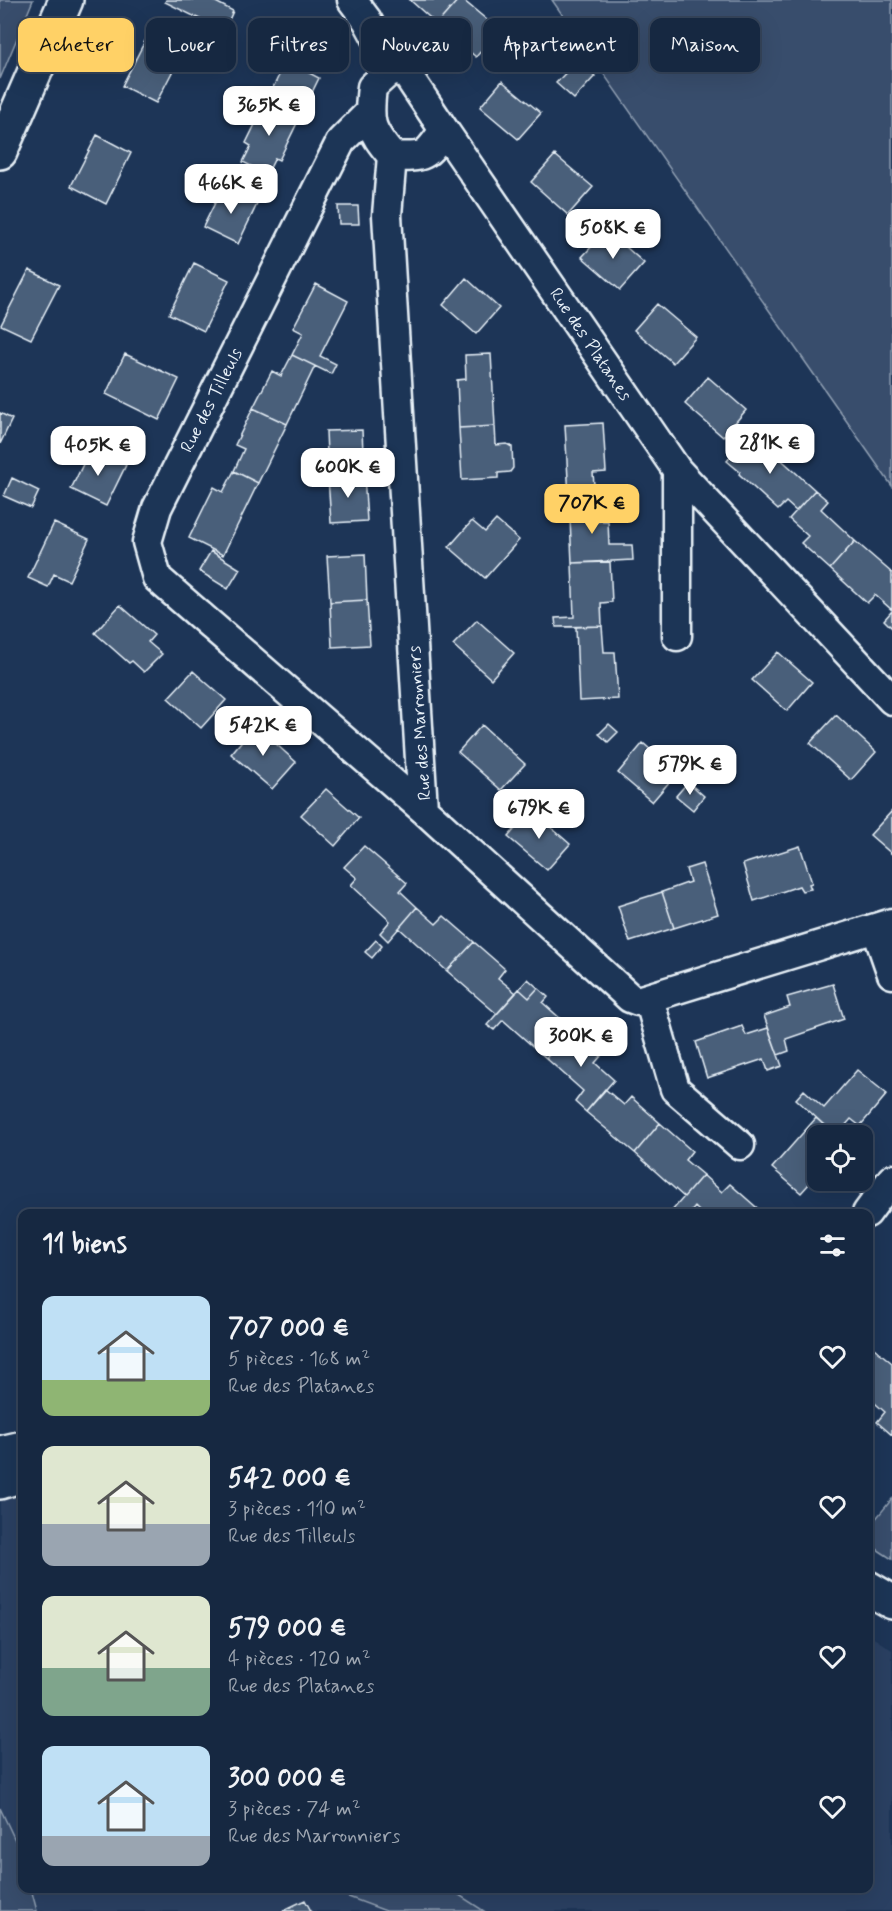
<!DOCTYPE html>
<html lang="fr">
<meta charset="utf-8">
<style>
:root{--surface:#162841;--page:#1f3048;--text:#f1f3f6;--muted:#9ea6b1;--line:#35445a;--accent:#ffd166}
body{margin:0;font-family:Mynerve,sans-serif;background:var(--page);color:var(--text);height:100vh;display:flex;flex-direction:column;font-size:22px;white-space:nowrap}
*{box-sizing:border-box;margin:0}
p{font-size:20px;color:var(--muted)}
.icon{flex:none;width:33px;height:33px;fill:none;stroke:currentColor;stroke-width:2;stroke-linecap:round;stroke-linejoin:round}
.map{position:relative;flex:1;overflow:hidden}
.panel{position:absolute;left:18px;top:1209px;width:855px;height:684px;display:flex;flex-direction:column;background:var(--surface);border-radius:12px;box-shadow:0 6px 24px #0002,0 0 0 2px var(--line)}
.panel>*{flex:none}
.banner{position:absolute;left:18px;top:18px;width:856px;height:54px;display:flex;gap:12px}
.tools{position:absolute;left:807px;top:1125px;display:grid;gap:12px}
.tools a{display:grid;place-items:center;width:66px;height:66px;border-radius:12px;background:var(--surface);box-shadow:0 6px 24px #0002,0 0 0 2px var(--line);font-size:30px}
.price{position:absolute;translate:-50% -51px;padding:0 14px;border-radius:12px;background:#fff;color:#222;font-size:20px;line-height:39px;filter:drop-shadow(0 2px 3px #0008)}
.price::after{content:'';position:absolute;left:50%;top:36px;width:18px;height:14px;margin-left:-9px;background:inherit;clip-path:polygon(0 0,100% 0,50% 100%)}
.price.on{background:var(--accent);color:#111}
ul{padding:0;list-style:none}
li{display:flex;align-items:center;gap:18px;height:150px;padding:0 24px}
li span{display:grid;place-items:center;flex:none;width:168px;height:120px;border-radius:12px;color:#555}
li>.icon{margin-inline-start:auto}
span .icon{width:72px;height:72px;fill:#fffc;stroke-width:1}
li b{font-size:26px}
h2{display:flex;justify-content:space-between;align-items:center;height:72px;padding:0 24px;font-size:26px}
.pill{padding:0 21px;border-radius:12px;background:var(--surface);box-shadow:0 6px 24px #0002,0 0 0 2px var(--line);font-size:21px;line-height:54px}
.pill.on{background:var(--accent);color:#111}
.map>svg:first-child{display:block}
.built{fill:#2a4162}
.green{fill:#374d6c;stroke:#909fb2;stroke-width:1.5}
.building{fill:#495e7a;stroke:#e8f1f8;stroke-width:1.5}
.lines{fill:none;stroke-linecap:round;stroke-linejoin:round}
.street-casing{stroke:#e8f1f8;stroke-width:33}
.secondary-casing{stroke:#e8f1f8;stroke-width:38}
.street{stroke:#1d3557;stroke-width:28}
.secondary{stroke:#1d3557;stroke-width:33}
.labels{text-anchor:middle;stroke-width:5;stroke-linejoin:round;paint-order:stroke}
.street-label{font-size:18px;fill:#e8f1f8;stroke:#1d3557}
</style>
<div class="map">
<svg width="892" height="1911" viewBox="0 0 892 1911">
<rect width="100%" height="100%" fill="#1d3557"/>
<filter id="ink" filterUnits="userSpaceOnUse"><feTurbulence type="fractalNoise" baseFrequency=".0167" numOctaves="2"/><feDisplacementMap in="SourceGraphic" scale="12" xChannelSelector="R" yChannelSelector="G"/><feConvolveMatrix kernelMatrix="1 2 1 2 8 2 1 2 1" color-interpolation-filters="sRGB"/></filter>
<g filter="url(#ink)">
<path class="built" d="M 22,1495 L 22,1888 L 868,1888 L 869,1635 L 892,1650 L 892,1911 L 0,1911 L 0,1499 Z"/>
<path class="green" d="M 0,0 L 33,0 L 0,79 Z
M 552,0 L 892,0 L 892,486 Z
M 892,1499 L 892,1559 L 869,1544 L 869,1527 Z
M 0,1808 L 22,1855 L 22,1888 L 31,1889 L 37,1911 L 0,1911 Z
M 327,1889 L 450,1889 L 484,1911 L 386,1911 Z"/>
<path class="building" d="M 166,0 L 212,0 L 233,11 L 224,31 L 165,2 Z
M 410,0 L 458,0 L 437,24 Z
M 458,0 L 463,0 L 499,30 L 476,57 L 437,24 Z
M 148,35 L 182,53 L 156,103 L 122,86 Z
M 578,60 L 595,76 L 574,99 L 556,83 Z
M 286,61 L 319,78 L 299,119 L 266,102 Z
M 502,81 L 541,113 L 518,139 L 480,107 Z
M 266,102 L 299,119 L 279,160 L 275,158 L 267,174 L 243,162 L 251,146 L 246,143 Z
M 97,135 L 131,153 L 106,204 L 71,186 Z
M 555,155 L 593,187 L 568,215 L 531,182 Z
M 224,185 L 258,202 L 238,244 L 203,227 Z
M 338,206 L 358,206 L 359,224 L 339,224 Z
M 607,230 L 644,263 L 620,290 L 582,257 Z
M 194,263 L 229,280 L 204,331 L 169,314 Z
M 29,270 L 59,285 L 31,339 L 1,325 Z
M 466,278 L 499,308 L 476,334 L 443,305 Z
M 316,284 L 348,301 L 320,356 L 336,364 L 331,374 L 292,355 L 303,333 L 293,328 Z
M 657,304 L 696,337 L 673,363 L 634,330 Z
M 125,354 L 179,379 L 159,420 L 106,394 Z
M 491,354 L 495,426 L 459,428 L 457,380 L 466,379 L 465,355 Z
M 292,355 L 315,366 L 287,424 L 253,408 L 272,371 L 281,376 Z
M 708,377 L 746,410 L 723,437 L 685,404 Z
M 253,408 L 287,424 L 258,483 L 234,471 L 244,449 L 235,445 Z
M 0,413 L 12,419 L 0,444 Z
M 603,423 L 606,472 L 593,473 L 595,496 L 569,497 L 565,425 Z
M 495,426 L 496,445 L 507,444 L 512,447 L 513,468 L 510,472 L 498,473 L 498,478 L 462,480 L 459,428 Z
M 362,430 L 364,475 L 328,477 L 326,431 Z
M 105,431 L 129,443 L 120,462 L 96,450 Z
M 750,435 L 763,447 L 765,445 L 815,490 L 796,511 L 786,502 L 778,510 L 739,474 L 740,472 L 727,461 Z
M 91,448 L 126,465 L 106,506 L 71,489 Z
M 234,471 L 258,483 L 223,555 L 189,538 L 214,487 L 223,492 Z
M 364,475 L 367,521 L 331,523 L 328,477 Z
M 12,478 L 39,491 L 31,508 L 4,496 Z
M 815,490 L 828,501 L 821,509 L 855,541 L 830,569 L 801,543 L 808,536 L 789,519 Z
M 595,496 L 596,522 L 608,521 L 609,545 L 632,545 L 633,560 L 572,563 L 569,497 Z
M 608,510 L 608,521 L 596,522 L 596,511 Z
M 496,520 L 519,540 L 485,578 L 449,547 L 472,521 L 485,532 Z
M 54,523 L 89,539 L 69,581 L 54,574 L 48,587 L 28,578 Z
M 855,541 L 892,573 L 892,610 L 875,595 L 867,603 L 830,569 Z
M 211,551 L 240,569 L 228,589 L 199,571 Z
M 365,554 L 367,600 L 330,602 L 327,556 Z
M 610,562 L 612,602 L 601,603 L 602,626 L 556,627 L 555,618 L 574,617 L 572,563 Z
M 367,600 L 370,645 L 332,647 L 330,602 Z
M 120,605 L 154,635 L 148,642 L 162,654 L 144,672 L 132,661 L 129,663 L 95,633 Z
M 892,611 L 892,628 L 884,620 Z
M 477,620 L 514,653 L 491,679 L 453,645 Z
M 602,626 L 604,652 L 615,652 L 618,699 L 579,701 L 576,627 Z
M 778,652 L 812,682 L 787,711 L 752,680 Z
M 193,671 L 226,700 L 201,728 L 168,698 Z
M 836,715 L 876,752 L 851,780 L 810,743 Z
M 609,724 L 618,732 L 608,742 L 599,734 Z
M 255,725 L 296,762 L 272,789 L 231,754 Z
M 482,725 L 525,764 L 501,790 L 458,752 Z
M 643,743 L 677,773 L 652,802 L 618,773 Z
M 688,782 L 704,796 L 693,810 L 676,796 Z
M 326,789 L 359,818 L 335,846 L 301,815 Z
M 531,810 L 570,844 L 547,870 L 508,837 Z
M 892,811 L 892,854 L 870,835 Z
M 364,846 L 407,883 L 400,891 L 417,907 L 388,941 L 380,933 L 390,921 L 351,885 L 357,878 L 344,867 Z
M 800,846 L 812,883 L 809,884 L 811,889 L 802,891 L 799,886 L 754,901 L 743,864 Z
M 702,864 L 718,914 L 674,928 L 662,892 L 690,882 L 686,869 Z
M 662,892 L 674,928 L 630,942 L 618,906 Z
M 417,907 L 436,924 L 444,916 L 474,942 L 447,971 L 399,928 Z
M 376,940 L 382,946 L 372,958 L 365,952 Z
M 474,942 L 505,969 L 498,978 L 516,993 L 497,1014 L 447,971 Z
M 528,979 L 538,988 L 529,998 L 519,989 Z
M 833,984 L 844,1019 L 786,1039 L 789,1051 L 778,1055 L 764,1016 L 790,1007 L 787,997 Z
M 538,988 L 548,997 L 543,1003 L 572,1029 L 546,1058 L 503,1020 L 494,1030 L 487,1025 L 519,989 L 529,998 Z
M 742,1026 L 746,1035 L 768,1028 L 782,1066 L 768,1071 L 764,1059 L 707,1078 L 696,1042 Z
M 572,1029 L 601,1056 L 595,1063 L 614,1080 L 586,1112 L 575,1102 L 583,1091 L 546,1058 Z
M 857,1070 L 887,1094 L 860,1126 L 851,1119 L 836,1136 L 796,1099 L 804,1090 L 824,1108 Z
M 605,1089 L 624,1105 L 631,1097 L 660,1123 L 635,1153 L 586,1112 Z
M 816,1118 L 836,1136 L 818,1136 L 818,1174 L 801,1193 L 772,1168 Z
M 660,1123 L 692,1151 L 685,1160 L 703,1175 L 684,1197 L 635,1153 Z
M 703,1175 L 722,1192 L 730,1184 L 764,1214 L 702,1214 L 695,1207 L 689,1214 L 670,1213 Z
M 868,1343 L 892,1363 L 892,1435 L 877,1422 L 885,1412 L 868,1397 Z
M 305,1900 L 311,1911 L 282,1911 Z"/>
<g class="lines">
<defs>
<path id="street" d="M 352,0 L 367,20 L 393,68
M 393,68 L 406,73 L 444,130 C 426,157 425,158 392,156 C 369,129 368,122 372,87 Z
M 369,113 L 341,141 L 157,508 L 147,542 L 157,578 L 423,809
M 444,130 L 677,470 L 892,700
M 392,156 L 387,215 L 423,809 L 630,998 L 638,1001 L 892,923
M 677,470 L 677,636
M 876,928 L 892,974
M 649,999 L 675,1089 L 740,1145
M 867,1213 L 892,1179"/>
<path id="secondary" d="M 0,152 L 66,0
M 0,1453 L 22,1448
M 0,1482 L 22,1475
M 868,1588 L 892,1602"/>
</defs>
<use href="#street" class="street-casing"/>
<use href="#secondary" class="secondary-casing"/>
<use href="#street" class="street"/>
<use href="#secondary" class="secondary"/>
</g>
</g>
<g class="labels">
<g class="street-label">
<text transform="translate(591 344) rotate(56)" y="6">Rue des Platanes</text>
<text transform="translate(211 400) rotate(-63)" y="6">Rue des Tilleuls</text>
<text transform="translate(419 723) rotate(-94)" y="6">Rue des Marronniers</text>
</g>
</g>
</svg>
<div class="tools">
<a><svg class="icon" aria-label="locate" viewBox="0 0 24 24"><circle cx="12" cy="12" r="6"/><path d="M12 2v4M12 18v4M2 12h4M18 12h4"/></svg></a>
</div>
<b class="price" style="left:269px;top:137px">365K €</b>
<b class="price" style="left:231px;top:215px">466K €</b>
<b class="price" style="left:613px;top:260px">508K €</b>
<b class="price" style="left:770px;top:475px">281K €</b>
<b class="price" style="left:98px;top:477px">405K €</b>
<b class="price" style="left:348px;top:499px">600K €</b>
<b class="price on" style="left:592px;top:535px">707K €</b>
<b class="price" style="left:263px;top:757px">542K €</b>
<b class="price" style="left:690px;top:796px">579K €</b>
<b class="price" style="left:539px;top:840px">679K €</b>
<b class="price" style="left:581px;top:1068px">300K €</b>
<div class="banner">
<a class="pill on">Acheter</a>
<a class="pill">Louer</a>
<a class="pill">Filtres</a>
<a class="pill">Nouveau</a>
<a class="pill">Appartement</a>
<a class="pill">Maison</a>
</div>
<section class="panel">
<h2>11 biens<svg class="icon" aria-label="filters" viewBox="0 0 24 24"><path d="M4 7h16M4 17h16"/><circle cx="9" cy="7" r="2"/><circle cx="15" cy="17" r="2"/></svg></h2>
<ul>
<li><span style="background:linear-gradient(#bfe0f5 70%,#8fb573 0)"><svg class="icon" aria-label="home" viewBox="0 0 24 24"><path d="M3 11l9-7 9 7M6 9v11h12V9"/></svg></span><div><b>707 000 €</b><p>5 pièces · 168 m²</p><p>Rue des Platanes</p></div><svg class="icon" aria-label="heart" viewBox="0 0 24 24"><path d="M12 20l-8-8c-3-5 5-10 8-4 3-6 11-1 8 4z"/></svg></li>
<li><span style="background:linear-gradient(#dfe7d0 65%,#9aa5b1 0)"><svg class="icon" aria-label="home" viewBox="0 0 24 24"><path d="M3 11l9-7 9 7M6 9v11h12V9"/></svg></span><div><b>542 000 €</b><p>3 pièces · 110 m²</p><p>Rue des Tilleuls</p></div><svg class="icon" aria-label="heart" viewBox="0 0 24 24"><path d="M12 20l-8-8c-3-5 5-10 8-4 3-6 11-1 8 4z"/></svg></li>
<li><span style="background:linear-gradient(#dfe7d0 60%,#7fa58c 0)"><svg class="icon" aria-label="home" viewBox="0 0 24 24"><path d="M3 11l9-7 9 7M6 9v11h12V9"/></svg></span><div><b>579 000 €</b><p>4 pièces · 120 m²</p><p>Rue des Platanes</p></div><svg class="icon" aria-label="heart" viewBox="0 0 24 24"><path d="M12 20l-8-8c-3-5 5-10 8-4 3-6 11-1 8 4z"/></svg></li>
<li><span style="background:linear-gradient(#bfe0f5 75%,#9aa5b1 0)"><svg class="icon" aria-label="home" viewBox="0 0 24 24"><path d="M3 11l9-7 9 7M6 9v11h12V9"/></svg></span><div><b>300 000 €</b><p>3 pièces · 74 m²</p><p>Rue des Marronniers</p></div><svg class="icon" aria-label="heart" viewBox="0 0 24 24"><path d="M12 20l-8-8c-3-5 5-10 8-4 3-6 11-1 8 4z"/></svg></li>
</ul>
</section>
</div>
